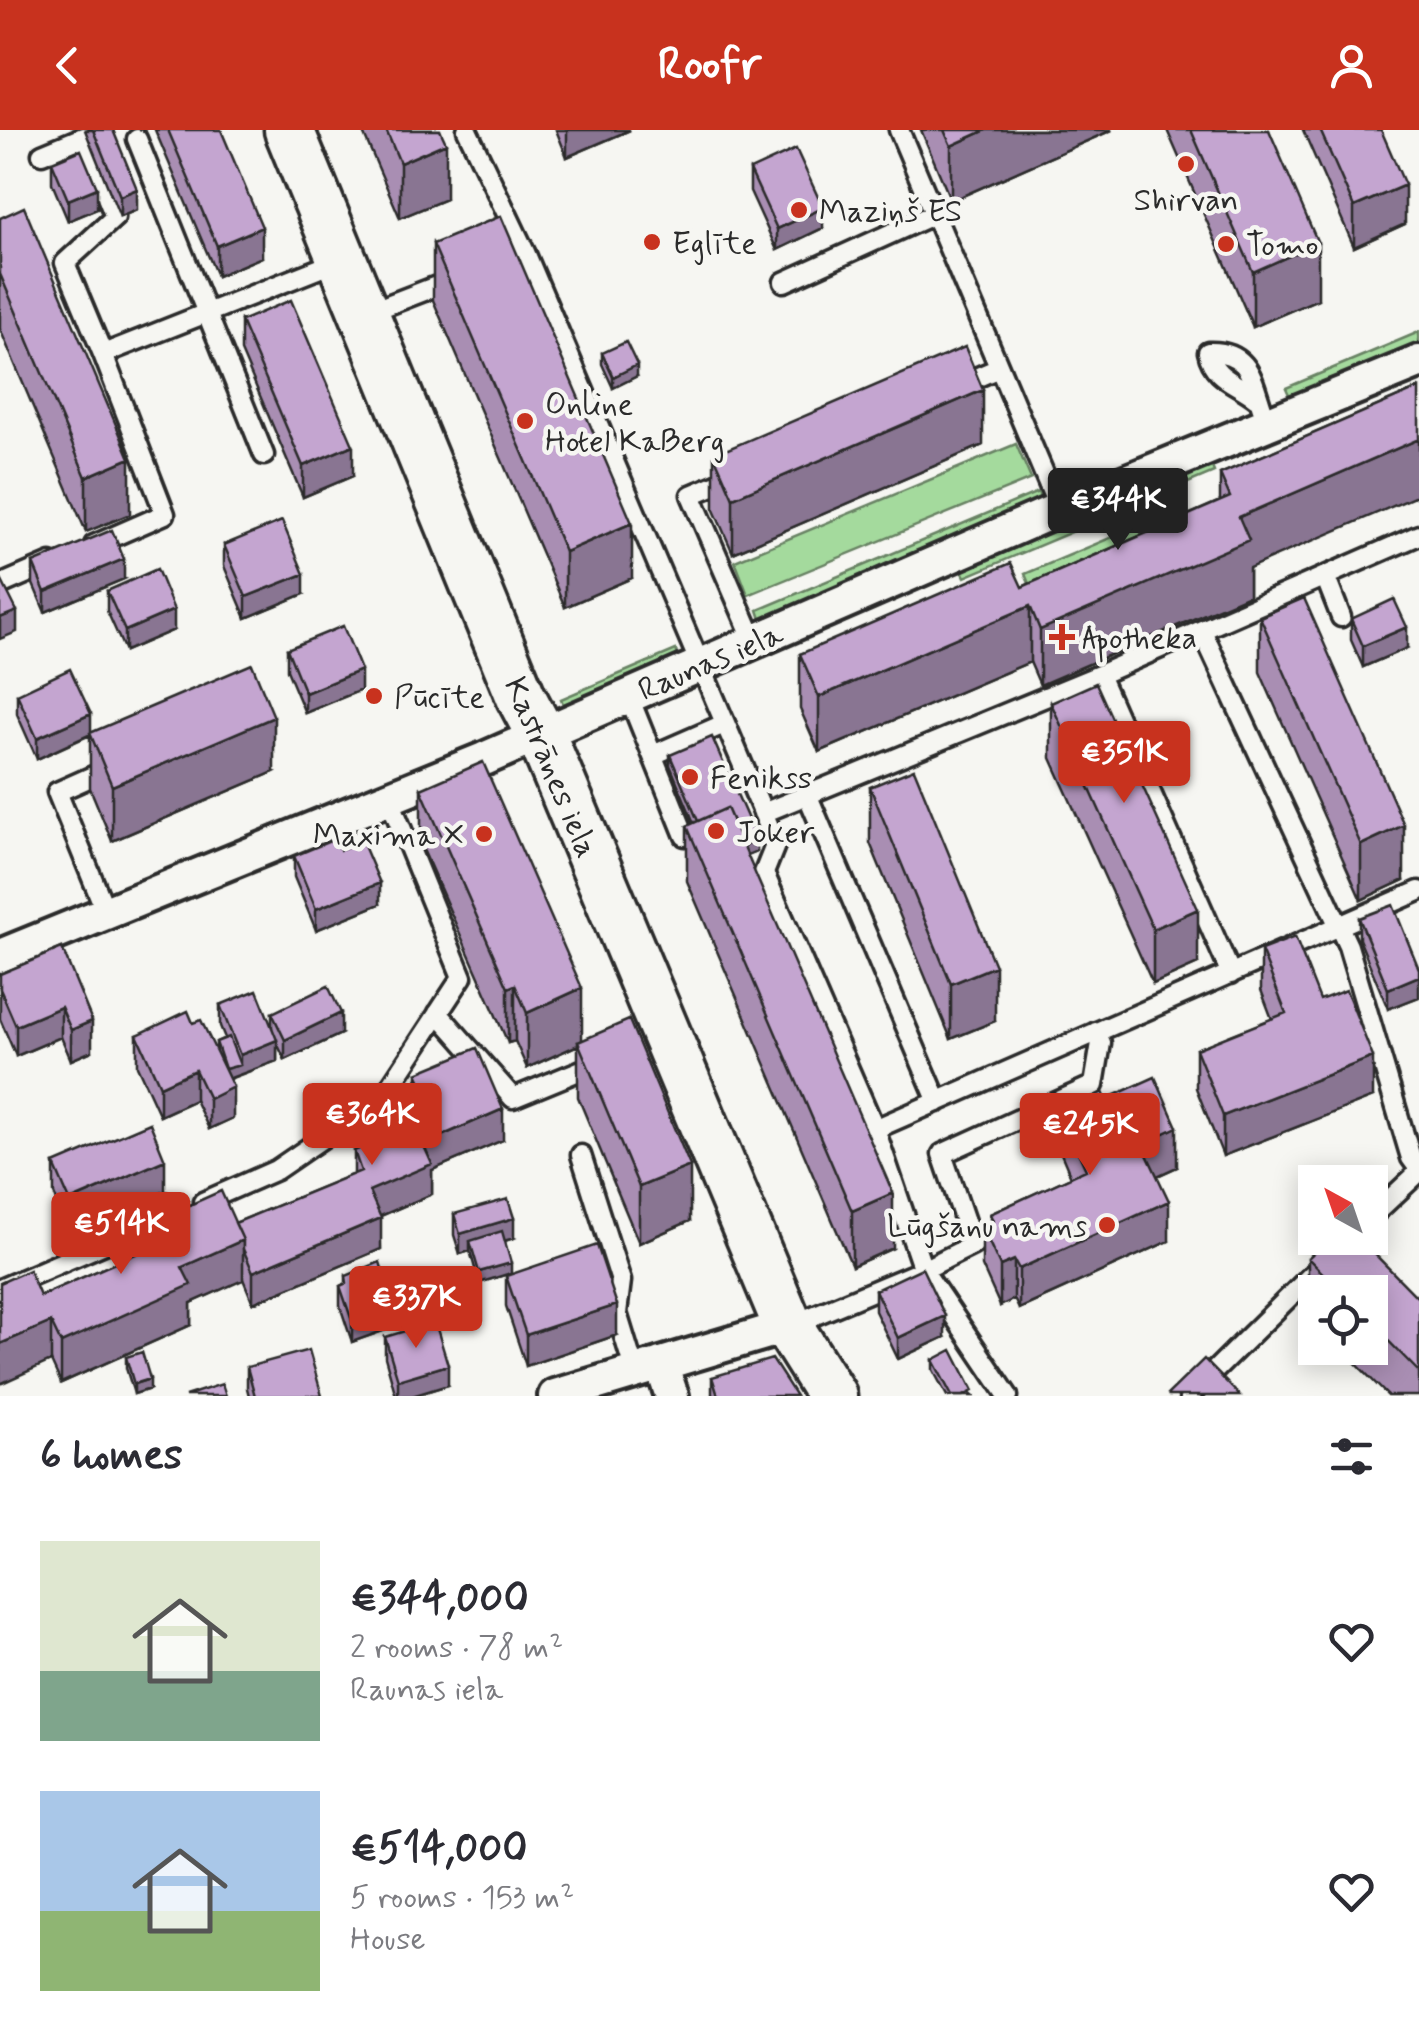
<!DOCTYPE html>
<meta charset="utf-8">
<style>
:root{--surface:#fff;--page:#f2f2f3;--text:#2b2b33;--muted:#7c7c81;--accent:#c8321e}
body{margin:0;font-family:Mynerve,sans-serif;background:var(--page);color:var(--text);height:100vh;display:flex;flex-direction:column;font-size:38px;white-space:nowrap}
*{box-sizing:border-box;margin:0}
p{font-size:32px;color:var(--muted)}
.icon{flex:none;width:55px;height:55px;fill:none;stroke:currentColor;stroke-width:2;stroke-linecap:round;stroke-linejoin:round}
.map{position:relative;height:1266px;overflow:hidden}
.sheet{display:flex;flex-direction:column;background:var(--surface);flex:1}
.sheet>*{flex:none}
.needle{width:65px;rotate:320deg}
.tools{position:absolute;left:1298px;top:1035px;display:grid;gap:20px}
.tools a{display:grid;place-items:center;width:90px;height:90px;border-radius:0px;background:var(--surface);box-shadow:0 5px 25px #0003;font-size:50px}
.price{position:absolute;translate:-50% -85px;padding:0 22px;border-radius:10px;background:var(--accent);color:#fff;font-size:32px;line-height:65px;filter:drop-shadow(0 2px 5px #0008)}
.price::after{content:'';position:absolute;left:50%;top:60px;width:30px;height:22px;margin-left:-15px;background:inherit;clip-path:polygon(0 0,100% 0,50% 100%)}
.price.selected{background:#222;color:#fff}
ul{padding:0;list-style:none}
li{display:flex;align-items:center;gap:30px;height:250px;padding:0 40px}
li span{display:grid;place-items:center;flex:none;width:280px;height:200px;border-radius:0px;color:#555}
li>.icon{margin-inline-start:auto}
span .icon{width:120px;height:120px;fill:#fffc;stroke-width:1}
li b{font-size:42px}
h2{display:flex;justify-content:space-between;align-items:center;height:120px;padding:0 40px;font-size:42px}
header{display:flex;justify-content:space-between;align-items:center;height:130px;padding:0 40px;background:var(--accent);color:#fff;font-size:45px;font-weight:800}
.map>svg:first-child{display:block}
.green{fill:#a4da9d;stroke:#688264;stroke-width:2.5}
.lines{fill:none;stroke-linecap:round;stroke-linejoin:round}
.lane-casing{stroke:#2b2b2b;stroke-width:25}
.street-casing{stroke:#2b2b2b;stroke-width:40}
.secondary-casing{stroke:#2b2b2b;stroke-width:55}
.lane{stroke:#f6f6f2;stroke-width:18}
.street{stroke:#f6f6f2;stroke-width:32}
.secondary{stroke:#f6f6f2;stroke-width:48}
.wall{fill:#a98eb3;stroke:#2b2b2b;stroke-width:2.5}
.shaded-wall{fill:#897492;stroke:#2b2b2b;stroke-width:2.5}
.building{fill:#c4a5d0;stroke:#2b2b2b;stroke-width:2.5}
.poi-dot{fill:#c8321e;stroke:#f6f6f2;stroke-width:4}
.labels{text-anchor:middle;stroke-width:9;stroke-linejoin:round;paint-order:stroke}
.poi-label{font-size:32px;fill:#2b2b2b;stroke:#f6f6f2;text-anchor:start}
.street-label{font-size:32px;fill:#2b2b2b;stroke:#f6f6f2}
</style>
<header><svg class="icon" aria-label="back" viewBox="0 0 24 24"><path d="M15 5l-7 7 7 7"/></svg>Roofr<svg class="icon" aria-label="person" viewBox="0 0 24 24"><circle cx="12" cy="8" r="4"/><path d="M4 21q1-7 8-7t8 7"/></svg></header>
<div class="map">
<svg width="1419" height="1266" viewBox="0 0 1419 1266">
<rect width="100%" height="100%" fill="#f6f6f2"/>
<filter id="ink" filterUnits="userSpaceOnUse"><feTurbulence type="fractalNoise" baseFrequency=".01" numOctaves="2"/><feDisplacementMap in="SourceGraphic" scale="20" xChannelSelector="R" yChannelSelector="G"/><feConvolveMatrix kernelMatrix="1 2 1 2 8 2 1 2 1" color-interpolation-filters="sRGB"/></filter>
<g filter="url(#ink)">
<path class="green" d="M 1419,202 L 1419,214 L 1291,269 L 1286,258 Z
M 1016,314 L 1031,349 L 748,465 L 735,431 Z
M 1210,331 L 1214,342 L 965,447 L 960,436 Z
M 1038,362 L 1042,372 L 761,489 L 758,480 Z
M 1181,378 L 1196,411 L 1039,477 L 1025,444 Z
M 676,520 L 680,530 L 565,579 L 561,569 Z"/>
<g class="lines">
<defs>
<path id="lane" d="M 467,0 L 525,122 L 776,713 L 764,743 L 875,999 L 923,1140 L 1008,1266
M 899,0 L 1059,379
M 137,9 L 264,325
M 42,24 L 83,7 L 115,87 L 65,133 L 103,224 L 338,131
M 784,152 L 934,84
M 367,183 L 455,149
M 959,255 L 999,238
M 1256,268 C 1237,253 1213,248 1208,222 C 1256,220 1252,259 1268,294
M 736,346 L 691,365 L 755,513
M 94,415 L 165,384 L 103,224
M 1325,446 L 1341,487
M 0,455 L 51,433
M 1202,501 L 1348,816 L 1411,1028 L 1419,1039
M 1099,545 L 1231,844
M 629,567 L 685,706
M 653,625 L 724,594
M 807,664 L 938,972
M 763,683 L 1099,545 L 1419,405
M 106,782 L 57,662 L 111,638
M 438,883 L 513,968 L 596,934
M 875,999 L 1419,761
M 581,1025 L 621,1151 L 617,1183 L 635,1242
M 203,1072 L 276,1040 L 384,966 L 462,847 L 389,668
M 1370,1088 L 1419,1042
M 0,1159 L 174,1084
M 789,1196 L 923,1140 L 973,1115 L 942,1024 L 1094,955 L 1101,913 L 1096,902
M 1189,1266 L 1349,1108"/>
<path id="street" d="M 0,826 L 484,629 L 1059,379 L 1419,232
M 661,1234 L 672,1266
M 555,1266 L 788,1196"/>
<path id="secondary" d="M 289,0 L 521,567 L 541,605 L 788,1196 L 832,1266"/>
</defs>
<use href="#lane" class="lane-casing"/>
<use href="#street" class="street-casing"/>
<use href="#secondary" class="secondary-casing"/>
<use href="#lane" class="lane"/>
<use href="#street" class="street"/>
<use href="#secondary" class="secondary"/>
</g>
<path class="wall" d="M 85,0 L 113,0 L 137,80 L 120,87 Z
M 155,0 L 221,0 L 262,127 L 217,146 Z
M 362,0 L 440,0 L 446,69 L 400,88 Z
M 556,0 L 630,0 L 567,27 Z
M 921,0 L 1112,0 L 951,71 Z
M 1167,0 L 1269,0 L 1318,169 L 1253,197 Z
M 1303,0 L 1381,0 L 1405,94 L 1354,117 Z
M 52,32 L 97,79 L 68,91 L 52,53 Z
M 750,40 L 823,98 L 777,120 L 750,61 Z
M 0,88 L 130,384 L 86,402 L 0,199 Z
M 433,114 L 632,448 L 565,477 L 433,170 Z
M 241,191 L 353,346 L 303,367 L 241,221 Z
M 602,223 L 637,246 L 613,258 L 602,234 Z
M 1419,258 L 1249,438 L 1249,465 L 1040,555 L 1030,532 L 819,622 L 800,579 L 800,524 L 1022,457 L 1220,371 L 1220,344 Z
M 983,315 L 733,423 L 714,380 L 714,325 Z
M 224,415 L 304,464 L 246,488 L 224,436 Z
M 33,433 L 124,449 L 45,482 L 33,454 Z
M 107,461 L 174,500 L 125,521 L 107,481 Z
M 1260,487 L 1404,750 L 1361,770 L 1260,542 Z
M 1351,489 L 1407,518 L 1363,537 L 1351,510 Z
M 287,519 L 361,560 L 305,583 L 287,540 Z
M 17,564 L 91,603 L 274,642 L 112,711 L 90,658 L 90,605 L 37,629 L 17,584 Z
M 1051,573 L 1198,834 L 1153,854 L 1051,628 Z
M 670,625 L 757,721 L 747,725 L 893,1118 L 852,1136 L 687,751 L 687,696 L 694,693 L 670,635 Z
M 870,657 L 995,891 L 951,909 L 870,713 Z
M 421,659 L 582,910 L 690,1091 L 639,1113 L 578,967 L 578,915 L 527,938 L 515,911 L 508,913 L 421,715 Z
M 340,720 L 380,774 L 316,800 L 294,747 L 294,726 Z
M 1359,788 L 1419,839 L 1419,867 L 1388,879 L 1359,809 Z
M 62,818 L 92,921 L 71,930 L 61,907 L 16,926 L 0,889 L 0,844 Z
M 1261,820 L 1320,870 L 1373,967 L 1223,1026 L 1196,958 L 1196,919 L 1272,889 L 1261,860 Z
M 220,875 L 272,899 L 272,883 L 341,904 L 285,930 L 277,913 L 277,931 L 229,949 L 233,988 L 209,999 L 195,970 L 160,986 L 137,936 L 137,905 L 193,893 L 216,921 L 216,912 L 225,908 L 220,896 Z
M 417,943 L 503,1010 L 432,1040 L 432,1064 L 380,1086 L 381,1119 L 253,1173 L 243,1149 L 191,1173 L 191,1195 L 61,1253 L 51,1231 L 40,1166 L 156,1115 L 156,1090 L 235,1093 L 354,1044 L 354,1021 L 425,991 L 417,974 Z
M 1106,969 L 1177,1037 L 1157,1046 L 1169,1111 L 1019,1179 L 1014,1169 L 1000,1176 L 982,1136 L 982,1097 L 990,1093 L 990,1084 L 1071,1047 L 1060,1021 L 1060,982 Z
M 54,1034 L 165,1061 L 70,1102 L 54,1064 Z
M 454,1084 L 514,1108 L 505,1111 L 511,1143 L 479,1153 L 470,1121 L 460,1124 L 454,1105 Z
M 1308,1128 L 1419,1169 L 1419,1266 L 1388,1266 L 1341,1218 L 1370,1218 L 1370,1162 L 1315,1162 L 1315,1191 L 1308,1183 Z
M 346,1146 L 394,1197 L 352,1212 L 340,1176 L 340,1156 L 346,1153 Z
M 506,1146 L 617,1205 L 526,1236 L 506,1176 Z
M 875,1160 L 945,1207 L 898,1229 L 875,1181 Z
M 385,1207 L 448,1255 L 412,1266 L 396,1266 L 385,1227 Z
M 126,1227 L 150,1259 L 134,1264 L 126,1238 Z
M 933,1230 L 973,1266 L 947,1266 L 933,1240 Z
M 247,1237 L 322,1266 L 249,1266 L 247,1258 Z
M 712,1247 L 796,1266 L 712,1266 Z"/>
<path class="shaded-wall" d="M 567,0 L 630,0 L 567,27 Z
M 986,0 L 1112,0 L 951,71 L 951,16 Z
M 446,13 L 446,69 L 400,88 L 400,33 Z
M 1405,55 L 1405,94 L 1354,117 L 1354,77 Z
M 97,58 L 97,79 L 68,91 L 68,70 Z
M 137,59 L 137,80 L 120,87 L 120,66 Z
M 823,78 L 823,98 L 777,120 L 777,99 Z
M 262,97 L 262,127 L 217,146 L 217,116 Z
M 1318,113 L 1318,169 L 1253,197 L 1253,142 Z
M 637,235 L 637,246 L 613,258 L 613,247 Z
M 983,260 L 983,315 L 733,423 L 733,368 Z
M 1419,309 L 1419,365 L 1249,438 L 1249,465 L 1040,555 L 1040,500 L 1239,387 Z
M 353,315 L 353,346 L 303,367 L 303,336 Z
M 130,328 L 130,384 L 86,402 L 86,347 Z
M 632,393 L 632,448 L 565,477 L 565,422 Z
M 124,429 L 124,449 L 45,482 L 45,462 Z
M 304,444 L 304,464 L 246,488 L 246,467 Z
M 1030,476 L 1030,532 L 819,622 L 819,567 Z
M 174,480 L 174,500 L 125,521 L 125,501 Z
M 17,481 L 17,502 L 0,509 L 0,488 Z
M 1407,497 L 1407,518 L 1363,537 L 1363,516 Z
M 361,540 L 361,560 L 305,583 L 305,563 Z
M 91,584 L 91,604 L 37,629 L 37,608 Z
M 274,587 L 274,642 L 112,711 L 112,656 Z
M 1404,695 L 1404,750 L 1361,770 L 1361,715 Z
M 757,710 L 757,721 L 714,739 L 714,729 Z
M 380,753 L 380,774 L 316,800 L 316,779 Z
M 1198,779 L 1198,834 L 1153,854 L 1153,799 Z
M 995,836 L 995,891 L 951,909 L 951,854 Z
M 1419,846 L 1419,867 L 1388,879 L 1388,859 Z
M 515,855 L 515,911 L 508,913 L 508,858 Z
M 582,858 L 582,913 L 578,912 L 578,915 L 527,938 L 527,883 Z
M 61,877 L 61,907 L 16,926 L 16,896 Z
M 341,883 L 341,904 L 285,930 L 285,910 Z
M 92,891 L 92,921 L 71,930 L 71,900 Z
M 277,910 L 277,931 L 225,950 L 225,939 L 240,935 L 240,925 Z
M 1373,927 L 1373,967 L 1223,1026 L 1223,986 Z
M 195,940 L 195,970 L 160,986 L 160,956 Z
M 233,957 L 233,988 L 209,999 L 209,969 Z
M 503,979 L 503,1010 L 432,1040 L 432,1064 L 369,1091 L 369,1061 L 423,1014 Z
M 1177,997 L 1177,1037 L 1142,1053 L 1142,1014 Z
M 165,1030 L 165,1061 L 70,1102 L 70,1071 Z
M 690,1036 L 690,1091 L 639,1113 L 639,1057 Z
M 893,1063 L 893,1118 L 852,1136 L 852,1081 Z
M 1169,1071 L 1169,1111 L 1019,1179 L 1019,1139 Z
M 381,1088 L 381,1119 L 253,1173 L 253,1142 Z
M 514,1088 L 514,1108 L 473,1120 L 470,1111 L 470,1121 L 460,1124 L 460,1104 Z
M 243,1110 L 243,1150 L 191,1173 L 191,1195 L 61,1253 L 61,1213 L 182,1137 Z
M 1014,1130 L 1014,1169 L 1000,1176 L 1000,1136 Z
M 511,1133 L 511,1143 L 479,1153 L 479,1142 Z
M 617,1175 L 617,1205 L 526,1236 L 526,1205 Z
M 394,1177 L 394,1197 L 352,1212 L 352,1191 Z
M 945,1186 L 945,1207 L 898,1229 L 898,1208 Z
M 51,1192 L 51,1231 L 0,1254 L 0,1214 Z
M 448,1235 L 448,1255 L 412,1266 L 398,1266 L 398,1250 Z
M 150,1249 L 150,1259 L 134,1264 L 134,1254 Z"/>
<path class="building" d="M 93,0 L 113,0 L 137,59 L 120,66 Z
M 168,0 L 221,0 L 262,97 L 217,116 Z
M 386,0 L 440,0 L 446,13 L 400,33 Z
M 944,0 L 986,0 L 951,16 Z
M 1191,0 L 1269,0 L 1318,113 L 1253,142 Z
M 1320,0 L 1381,0 L 1405,55 L 1354,77 Z
M 796,19 L 823,78 L 777,99 L 750,40 Z
M 81,20 L 97,58 L 68,70 L 52,32 Z
M 24,77 L 130,328 L 86,347 L 0,144 L 0,88 Z
M 501,86 L 632,393 L 565,422 L 433,114 Z
M 291,170 L 353,315 L 303,336 L 241,191 Z
M 626,212 L 637,235 L 613,247 L 602,223 Z
M 965,217 L 983,260 L 733,368 L 714,325 Z
M 1419,258 L 1419,309 L 1239,387 L 1249,410 L 1040,500 L 1030,476 L 819,567 L 800,524 L 1011,433 L 1022,457 L 1230,367 L 1220,344 Z
M 282,391 L 304,444 L 246,467 L 224,415 Z
M 112,400 L 124,429 L 45,462 L 33,433 Z
M 157,439 L 174,480 L 125,501 L 107,461 Z
M 0,447 L 17,481 L 0,488 Z
M 1304,468 L 1404,695 L 1361,715 L 1260,487 Z
M 1394,469 L 1407,497 L 1363,516 L 1351,489 Z
M 343,496 L 361,540 L 305,563 L 287,519 Z
M 252,534 L 274,587 L 112,656 L 90,603 Z
M 70,539 L 91,584 L 37,608 L 17,564 Z
M 1096,553 L 1198,779 L 1153,799 L 1051,573 Z
M 712,607 L 757,710 L 744,716 L 727,678 L 698,691 L 670,625 Z
M 483,632 L 582,858 L 527,883 L 515,855 L 508,858 L 421,659 Z
M 914,639 L 995,836 L 951,854 L 870,657 Z
M 727,678 L 893,1063 L 852,1081 L 687,696 Z
M 335,709 L 340,720 L 362,711 L 380,753 L 316,779 L 294,726 Z
M 1393,775 L 1419,839 L 1419,846 L 1388,859 L 1359,788 Z
M 1295,807 L 1320,870 L 1346,860 L 1373,927 L 1223,986 L 1196,919 L 1286,883 L 1261,820 Z
M 62,818 L 92,891 L 71,900 L 61,877 L 16,896 L 0,859 L 0,844 Z
M 328,856 L 341,883 L 285,910 L 272,883 Z
M 257,860 L 277,910 L 240,925 L 220,875 Z
M 188,881 L 193,893 L 201,890 L 233,957 L 209,969 L 195,940 L 160,956 L 137,905 Z
M 629,890 L 690,1036 L 639,1057 L 578,912 Z
M 229,907 L 240,935 L 225,939 L 216,912 Z
M 477,918 L 503,979 L 423,1014 L 432,1034 L 369,1061 L 381,1088 L 253,1142 L 243,1119 L 243,1110 L 235,1093 L 361,1041 L 354,1021 L 436,986 L 417,943 Z
M 1155,947 L 1177,997 L 1142,1014 L 1169,1071 L 1019,1139 L 1014,1130 L 1000,1136 L 982,1097 L 993,1091 L 990,1084 L 1086,1040 L 1060,982 L 1103,962 L 1106,969 Z
M 150,993 L 165,1030 L 70,1071 L 54,1034 Z
M 221,1061 L 243,1110 L 182,1137 L 191,1155 L 61,1213 L 51,1192 L 0,1214 L 0,1153 L 29,1140 L 40,1166 L 165,1111 L 156,1090 Z
M 508,1069 L 514,1088 L 460,1104 L 454,1084 Z
M 502,1101 L 511,1133 L 479,1142 L 470,1111 Z
M 1329,1108 L 1359,1108 L 1419,1169 L 1419,1242 L 1370,1192 L 1370,1162 L 1341,1162 L 1308,1128 Z
M 597,1115 L 617,1175 L 526,1205 L 506,1146 Z
M 380,1132 L 394,1177 L 352,1191 L 340,1156 L 347,1153 L 346,1146 Z
M 922,1138 L 945,1186 L 898,1208 L 875,1160 Z
M 435,1192 L 448,1235 L 398,1250 L 385,1207 Z
M 309,1220 L 322,1266 L 255,1266 L 247,1237 Z
M 952,1220 L 973,1261 L 963,1266 L 952,1266 L 933,1230 Z
M 142,1222 L 150,1249 L 134,1254 L 126,1227 Z
M 772,1229 L 796,1266 L 718,1266 L 712,1247 Z
M 1204,1229 L 1240,1266 L 1169,1266 L 1168,1264 Z
M 222,1254 L 226,1266 L 185,1266 Z"/>
</g>
<g class="poi-dot">
<circle cx="1186" cy="34" r="10"/>
<circle cx="799" cy="80" r="10"/>
<circle cx="652" cy="112" r="10"/>
<circle cx="1226" cy="114" r="10"/>
<circle cx="525" cy="291" r="10"/>
<path d="M1057 492h10v10h10v10h-10v10h-10v-10h-10v-10h10z"/>
<circle cx="374" cy="566" r="10"/>
<circle cx="690" cy="647" r="10"/>
<circle cx="716" cy="701" r="10"/>
<circle cx="484" cy="704" r="10"/>
<circle cx="1107" cy="1095" r="10"/>
</g>
<g class="labels">
<g class="poi-label">
<text x="1186" y="80" text-anchor="middle">Shirvan</text>
<text x="819" y="91">Maziņš ES</text>
<text x="672" y="123">Eglīte</text>
<text x="1246" y="125">Tomo</text>
<text x="545" y="284">Online<tspan x="545" dy="37">Hotel KaBerg</tspan></text>
<text x="1082" y="518">Apotheka</text>
<text x="394" y="577">Pūcīte</text>
<text x="710" y="658">Fenikss</text>
<text x="736" y="712">Joker</text>
<text x="464" y="715" text-anchor="end">Maxima X</text>
<text x="1087" y="1106" text-anchor="end">Lūgšanu nams</text>
</g>
<g class="street-label">
<text transform="translate(710 531) rotate(-23)" y="11">Raunas iela</text>
<text transform="translate(552 637) rotate(67)" y="11">Kastrānes iela</text>
</g>
</g>
</svg>
<div class="tools">
<a><svg class="needle" viewBox="-14 -14 28 28"><path d="M0-13l5 13h-10z" fill="#e53935"/><path d="M0 13l5-13h-10z" fill="#7c7c81"/></svg></a>
<a><svg class="icon" aria-label="locate" viewBox="0 0 24 24"><circle cx="12" cy="12" r="6"/><path d="M12 2v4M12 18v4M2 12h4M18 12h4"/></svg></a>
</div>
<b class="price selected" style="left:1118px;top:423px">€344K</b>
<b class="price" style="left:1124px;top:676px">€351K</b>
<b class="price" style="left:372px;top:1038px">€364K</b>
<b class="price" style="left:1090px;top:1048px">€245K</b>
<b class="price" style="left:121px;top:1147px">€514K</b>
<b class="price" style="left:416px;top:1221px">€337K</b>
</div>
<section class="sheet">
<h2>6 homes<svg class="icon" aria-label="filters" viewBox="0 0 24 24"><path d="M4 7h16M4 17h16"/><circle cx="9" cy="7" r="2"/><circle cx="15" cy="17" r="2"/></svg></h2>
<ul>
<li><span style="background:linear-gradient(#dfe7d0 65%,#7fa58c 0)"><svg class="icon" aria-label="home" viewBox="0 0 24 24"><path d="M3 11l9-7 9 7M6 9v11h12V9"/></svg></span><div><b>€344,000</b><p>2 rooms · 78 m²</p><p>Raunas iela</p></div><svg class="icon" aria-label="heart" viewBox="0 0 24 24"><path d="M12 20l-8-8c-3-5 5-10 8-4 3-6 11-1 8 4z"/></svg></li>
<li><span style="background:linear-gradient(#a9c7e8 60%,#8fb573 0)"><svg class="icon" aria-label="home" viewBox="0 0 24 24"><path d="M3 11l9-7 9 7M6 9v11h12V9"/></svg></span><div><b>€514,000</b><p>5 rooms · 153 m²</p><p>House</p></div><svg class="icon" aria-label="heart" viewBox="0 0 24 24"><path d="M12 20l-8-8c-3-5 5-10 8-4 3-6 11-1 8 4z"/></svg></li>
</ul>
</section>
